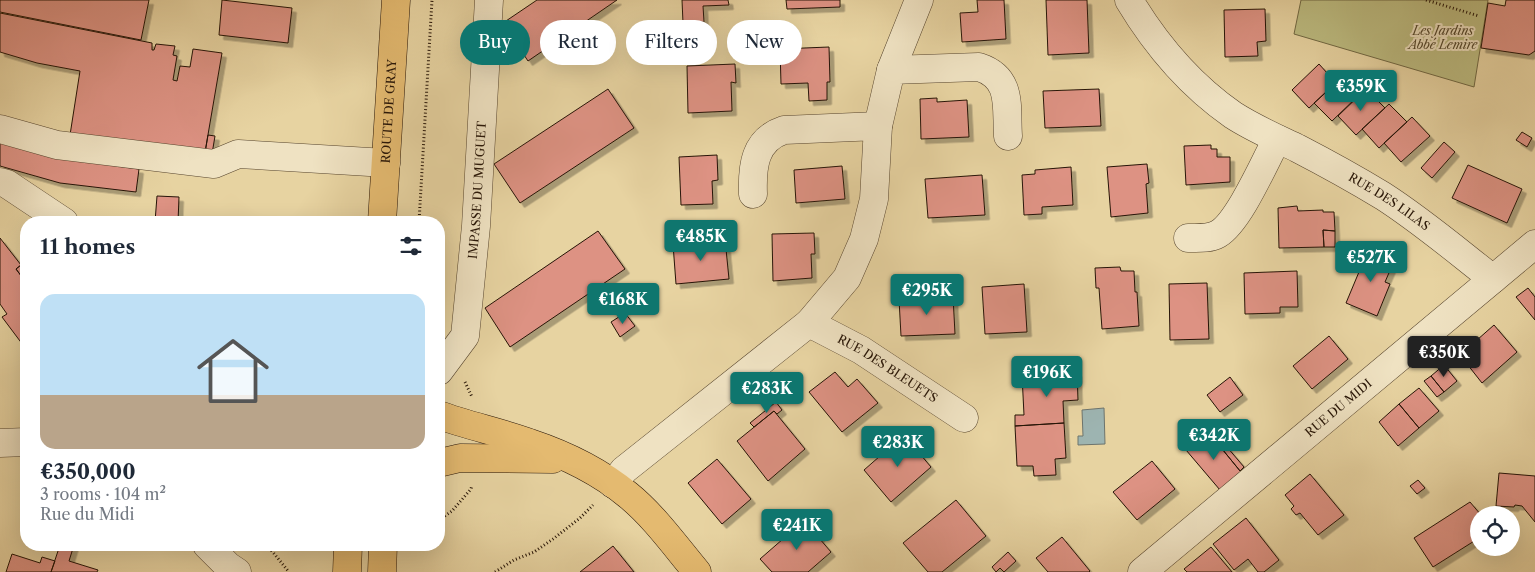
<!DOCTYPE html>
<meta charset="utf-8">
<style>
:root{--surface:#fff;--page:#f2f2f3;--text:#1f2937;--muted:#747a83;--accent:#0f766e}
body{margin:0;font-family:"Libre Caslon Text",serif;background:var(--page);color:var(--text);height:100vh;display:flex;flex-direction:column;font-size:19px;white-space:nowrap}
*{box-sizing:border-box;margin:0}
p{font-size:16px;color:var(--muted)}
.icon{flex:none;width:28px;height:28px;fill:none;stroke:currentColor;stroke-width:2;stroke-linecap:round;stroke-linejoin:round}
.map{position:relative;flex:1;overflow:hidden}
.details{position:absolute;left:20px;top:216px;width:425px;height:335px;display:flex;flex-direction:column;background:var(--surface);border-radius:20px;box-shadow:0 5px 20px #0002}
.details>*{flex:none}
.banner{position:absolute;left:460px;top:20px;width:475px;height:45px;display:flex;gap:10px}
.tools{position:absolute;left:1470px;top:506px;display:grid;gap:10px}
.tools a{display:grid;place-items:center;width:50px;height:50px;border-radius:50%;background:var(--surface);box-shadow:0 5px 20px #0002;font-size:25px}
.price{position:absolute;translate:-50% -42px;padding:0 11px;border-radius:5px;background:var(--accent);color:#fff;font-size:16px;line-height:32px;filter:drop-shadow(0 1px 2px #0008)}
.price::after{content:'';position:absolute;left:50%;top:30px;width:15px;height:11px;margin-left:-8px;background:inherit;clip-path:polygon(0 0,100% 0,50% 100%)}
.price.active{background:#222;color:#fff}
ul{padding:0;list-style:none}
li{display:grid;align-content:center;gap:10px;height:265px;padding:0 20px}
li span{display:grid;place-items:center;height:155px;border-radius:15px;color:#555}
li>.icon{margin-inline-start:auto}
span .icon{width:90px;height:90px;fill:#fffc;stroke-width:1}
li b{font-size:21px}
h2{display:flex;justify-content:space-between;align-items:center;height:60px;padding:0 20px;font-size:21px}
.tag{padding:0 18px;border-radius:22px;background:var(--surface);box-shadow:0 5px 20px #0002;font-size:18px;line-height:45px}
.tag.active{background:var(--accent);color:#fff}
.map>svg:first-child{display:block}
.green{fill:#bcbb80;stroke:#716843}
.water{fill:#9db4b1;stroke:#6d746d}
.building{fill:#dd9283;stroke:#261406;filter:url(#shadow)}
.lines{fill:none;stroke-linecap:round;stroke-linejoin:round}
.minor-casing{stroke:#56442d;stroke-width:29}
.major-casing{stroke:#261406;stroke-width:29}
.path{stroke:#261406;stroke-width:3;stroke-dasharray:1 2.5;stroke-linecap:butt}
.minor{stroke:#efe2c2;stroke-width:28}
.major{stroke:#e4ba70;stroke-width:28}
.labels{text-anchor:middle;stroke-width:4;stroke-linejoin:round;paint-order:stroke}
.park-label{font-size:12px;font-style:italic;fill:#53462b;stroke:#efe2c2}
.street-label{font-size:12px;fill:#261406;stroke:#efe2c2}
</style>
<div class="map">
<svg width="1535" height="572" viewBox="0 0 1535 572">
<defs>
<filter id="shadow"><feDropShadow dx="4.5" dy="4.5" stdDeviation="0" flood-color="#0004"/></filter>
</defs>
<rect width="100%" height="100%" fill="#e7d3a1"/>
<filter id="stains"><feTurbulence type="fractalNoise" baseFrequency=".004" numOctaves="4"/><feColorMatrix values="0 0 0 0 .2 0 0 0 0 .09 0 0 0 0 .02 0 0 0 .5 -.17"/></filter>
<radialGradient id="worn" r=".72"><stop offset=".6" stop-color="#630" stop-opacity="0"/><stop offset="1" stop-color="#630" stop-opacity=".3"/></radialGradient>
<path class="green" d="M 1301,0 L 1488,0 L 1474,87 L 1294,34 Z"/>
<path class="water" d="M 1104,408 L 1105,444 L 1078,445 L 1078,436 L 1083,436 L 1082,410 Z"/>
<path class="building" d="M 0,0 L 149,0 L 141,40 L 0,12 Z
M 222,0 L 292,8 L 288,43 L 219,35 Z
M 537,0 L 617,0 L 528,61 L 503,23 Z
M 682,0 L 728,0 L 729,5 L 703,6 L 704,22 L 683,23 Z
M 786,0 L 840,0 L 840,7 L 787,9 Z
M 977,0 L 1004,0 L 1006,39 L 962,42 L 960,13 L 978,12 Z
M 1046,0 L 1087,0 L 1089,53 L 1048,55 Z
M 1506,0 L 1535,0 L 1535,51 L 1529,55 L 1481,48 L 1488,3 L 1505,6 Z
M 1265,9 L 1266,41 L 1257,42 L 1258,56 L 1225,57 L 1224,10 Z
M 0,13 L 152,43 L 152,50 L 154,50 L 156,44 L 175,46 L 173,55 L 177,56 L 173,80 L 177,81 L 180,66 L 190,67 L 193,49 L 222,53 L 204,158 L 70,135 L 80,71 L 37,63 L 0,52 Z
M 829,47 L 830,82 L 827,82 L 827,100 L 809,101 L 808,83 L 781,84 L 780,49 Z
M 735,64 L 736,83 L 731,82 L 732,111 L 688,113 L 687,66 Z
M 1319,64 L 1336,83 L 1309,108 L 1292,90 Z
M 1342,77 L 1360,94 L 1332,121 L 1314,103 Z
M 608,89 L 634,128 L 520,203 L 494,164 Z
M 1099,89 L 1101,126 L 1045,128 L 1043,91 Z
M 1366,89 L 1385,108 L 1356,135 L 1338,116 Z
M 937,98 L 937,102 L 967,100 L 969,137 L 921,139 L 920,99 Z
M 1389,104 L 1407,122 L 1379,148 L 1362,129 Z
M 1412,117 L 1430,136 L 1401,162 L 1384,143 Z
M 1522,132 L 1532,138 L 1527,147 L 1516,140 Z
M 208,135 L 215,136 L 212,154 L 205,153 Z
M 0,140 L 66,159 L 139,169 L 136,192 L 60,183 L 0,166 Z
M 1444,142 L 1455,152 L 1432,178 L 1421,168 Z
M 1211,145 L 1211,149 L 1217,149 L 1217,157 L 1230,157 L 1230,182 L 1186,185 L 1184,146 Z
M 717,155 L 718,180 L 712,181 L 713,204 L 681,205 L 679,157 Z
M 1147,164 L 1149,183 L 1146,184 L 1148,213 L 1111,217 L 1107,167 Z
M 1468,165 L 1522,189 L 1507,223 L 1452,198 Z
M 842,166 L 845,199 L 796,203 L 794,170 Z
M 1071,167 L 1073,205 L 1042,207 L 1042,214 L 1024,215 L 1022,175 L 1035,174 L 1035,170 Z
M 982,175 L 985,215 L 928,218 L 925,179 Z
M 157,196 L 179,197 L 178,222 L 155,222 Z
M 1297,206 L 1298,211 L 1323,210 L 1323,212 L 1334,212 L 1335,231 L 1323,230 L 1324,247 L 1279,248 L 1278,208 Z
M 237,220 L 274,222 L 237,222 Z
M 1323,230 L 1335,231 L 1335,247 L 1324,247 Z
M 598,231 L 625,269 L 510,347 L 485,308 Z
M 814,233 L 815,254 L 811,254 L 812,278 L 773,281 L 772,234 Z
M 0,238 L 21,265 L 16,269 L 25,281 L 26,281 L 26,349 L 2,317 L 7,314 L 0,304 Z
M 725,239 L 729,279 L 676,284 L 673,244 Z
M 1369,248 L 1395,259 L 1385,282 L 1390,284 L 1377,316 L 1346,303 Z
M 21,265 L 26,272 L 25,281 L 16,269 Z
M 1120,267 L 1121,271 L 1134,271 L 1135,292 L 1137,292 L 1139,326 L 1102,329 L 1099,288 L 1096,288 L 1095,268 Z
M 1297,271 L 1298,307 L 1280,307 L 1280,313 L 1245,314 L 1244,273 Z
M 1207,283 L 1209,339 L 1170,340 L 1169,284 Z
M 1024,284 L 1027,332 L 985,334 L 982,287 Z
M 1528,288 L 1535,297 L 1535,320 L 1516,297 Z
M 953,296 L 955,334 L 901,336 L 899,299 Z
M 625,313 L 635,326 L 620,337 L 611,322 Z
M 1494,325 L 1517,352 L 1482,383 L 1460,355 Z
M 1329,336 L 1348,359 L 1312,389 L 1293,366 Z
M 1444,365 L 1457,381 L 1444,392 L 1431,376 Z
M 835,372 L 848,387 L 857,379 L 878,403 L 842,432 L 809,392 Z
M 1077,372 L 1078,400 L 1063,401 L 1064,423 L 1015,426 L 1015,415 L 1024,415 L 1022,375 Z
M 1431,376 L 1444,392 L 1437,397 L 1424,381 Z
M 1230,377 L 1243,395 L 1220,412 L 1207,395 Z
M 1419,388 L 1439,411 L 1419,428 L 1399,404 Z
M 776,402 L 782,410 L 777,414 L 774,411 L 754,427 L 750,423 Z
M 1399,404 L 1419,428 L 1398,446 L 1379,422 Z
M 774,411 L 805,449 L 768,481 L 737,441 Z
M 1064,423 L 1066,458 L 1055,459 L 1056,475 L 1034,476 L 1033,466 L 1017,466 L 1015,426 Z
M 1208,432 L 1241,472 L 1220,490 L 1186,450 Z
M 904,435 L 931,467 L 891,502 L 864,470 Z
M 1227,447 L 1244,467 L 1240,471 L 1223,450 Z
M 717,459 L 751,499 L 722,524 L 688,483 Z
M 1152,461 L 1175,489 L 1137,520 L 1113,492 Z
M 1499,473 L 1535,476 L 1535,522 L 1522,506 L 1515,505 L 1514,507 L 1496,506 Z
M 1310,474 L 1344,515 L 1318,535 L 1300,513 L 1296,515 L 1291,509 L 1294,506 L 1285,495 Z
M 1418,480 L 1425,488 L 1417,494 L 1410,486 Z
M 956,500 L 986,536 L 942,572 L 928,572 L 903,543 Z
M 1470,502 L 1481,515 L 1479,515 L 1479,538 L 1433,567 L 1414,538 Z
M 807,518 L 822,535 L 819,538 L 831,552 L 808,572 L 772,572 L 760,559 Z
M 1246,518 L 1279,560 L 1264,572 L 1258,572 L 1248,559 L 1234,570 L 1213,544 Z
M 1062,537 L 1090,571 L 1089,572 L 1048,572 L 1036,558 Z
M 60,545 L 74,545 L 69,561 L 98,570 L 97,572 L 51,572 Z
M 613,546 L 634,572 L 580,572 Z
M 1211,547 L 1232,572 L 1187,572 L 1184,569 Z
M 1008,552 L 1016,561 L 1004,572 L 1000,568 L 996,572 L 992,567 Z
M 12,554 L 40,563 L 42,557 L 55,561 L 51,572 L 6,572 Z"/>
<g class="lines">
<defs>
<g id="minor">
<path id="s1" d="M 1129,0 C 1156,45 1190,85 1233,115 C 1253,128 1276,138 1297,148 C 1326,163 1355,179 1383,196 C 1422,221 1457,251 1493,279"/>
<path d="M 891,70 L 919,0"/>
<path d="M 878,126 L 891,70 L 979,67 C 1013,78 1006,107 1008,136"/>
<path d="M 0,129 L 57,145 L 214,164 L 238,154 L 386,163"/>
<path d="M 0,182 L 7,184 L 64,222"/>
<path d="M 753,194 C 752,167 754,140 784,130 L 878,126 L 874,199 L 864,239 L 847,278 L 809,323"/>
<path d="M 1188,238 C 1198,238 1209,239 1218,234 C 1239,222 1265,161 1277,139"/>
<path id="s2" d="M 439,371 L 465,336 L 476,226 L 489,0"/>
<path d="M 0,443 L 26,442"/>
<path id="s3" d="M 613,484 L 624,470 L 809,323 L 861,350 L 964,418"/>
<path d="M 207,545 L 228,566 L 237,572"/>
<path id="s4" d="M 1142,572 L 1535,244"/>
</g>
<g id="major">
<path id="s5" d="M 382,222 L 396,0"/>
<path d="M 439,415 C 469,426 500,432 530,443 C 566,455 599,471 628,495 C 654,516 676,547 697,572"/>
<path d="M 439,463 L 460,458 L 553,459"/>
<path d="M 347,572 L 348,545"/>
<path d="M 382,572 L 383,545"/>
</g>
</defs>
<use href="#minor" class="minor-casing"/>
<use href="#major" class="major-casing"/>
<path class="path" d="M 1426,0 L 1479,16
M 419,222 L 432,0
M 465,382 L 472,397
M 439,520 L 452,511 L 471,489 L 472,485
M 267,545 L 289,572
M 495,572 L 514,560 L 534,552 L 553,539 L 580,518 L 593,505"/>
<use href="#minor" class="minor"/>
<use href="#major" class="major"/>
</g>
<g class="labels">
<g class="park-label">
<text x="1443" y="35">Les Jardins<tspan x="1443" dy="14">Abbé Lemire</tspan></text>
</g>
<g class="street-label">
<text dy="4" stroke="none"><textPath href="#s5" startOffset="111">ROUTE DE GRAY</textPath></text>
<text dy="4" stroke="none"><textPath href="#s2" startOffset="190">IMPASSE DU MUGUET</textPath></text>
<text dy="4" stroke="none"><textPath href="#s1" startOffset="335">RUE DES LILAS</textPath></text>
<text dy="4" stroke="none"><textPath href="#s3" startOffset="345">RUE DES BLEUETS</textPath></text>
<text dy="4" stroke="none"><textPath href="#s4" startOffset="256">RUE DU MIDI</textPath></text>
</g>
</g>
<rect width="100%" height="100%" filter="url(#stains)"/>
<rect width="100%" height="100%" fill="url(#worn)"/>
</svg>
<div class="tools">
<a><svg class="icon" aria-label="locate" viewBox="0 0 24 24"><circle cx="12" cy="12" r="6"/><path d="M12 2v4M12 18v4M2 12h4M18 12h4"/></svg></a>
</div>
<b class="price" style="left:1361px;top:112px">€359K</b>
<b class="price" style="left:701px;top:262px">€485K</b>
<b class="price" style="left:1371px;top:283px">€527K</b>
<b class="price" style="left:927px;top:316px">€295K</b>
<b class="price" style="left:623px;top:325px">€168K</b>
<b class="price active" style="left:1444px;top:378px">€350K</b>
<b class="price" style="left:1047px;top:398px">€196K</b>
<b class="price" style="left:767px;top:414px">€283K</b>
<b class="price" style="left:1214px;top:461px">€342K</b>
<b class="price" style="left:898px;top:468px">€283K</b>
<b class="price" style="left:797px;top:551px">€241K</b>
<div class="banner">
<a class="tag active">Buy</a>
<a class="tag">Rent</a>
<a class="tag">Filters</a>
<a class="tag">New</a>
</div>
<section class="details">
<h2>11 homes<svg class="icon" aria-label="filters" viewBox="0 0 24 24"><path d="M4 7h16M4 17h16"/><circle cx="9" cy="7" r="2"/><circle cx="15" cy="17" r="2"/></svg></h2>
<ul>
<li><span style="background:linear-gradient(#bfe0f5 65%,#b9a48a 0)"><svg class="icon" aria-label="home" viewBox="0 0 24 24"><path d="M3 11l9-7 9 7M6 9v11h12V9"/></svg></span><div><b>€350,000</b><p>3 rooms · 104 m²</p><p>Rue du Midi</p></div></li>
</ul>
</section>
</div>
